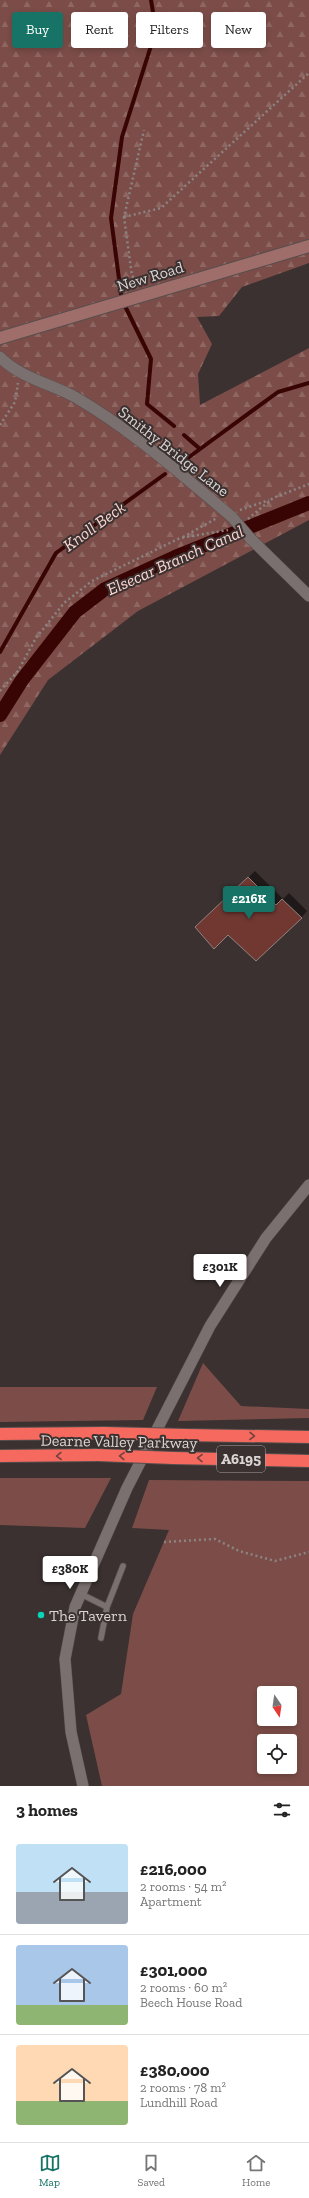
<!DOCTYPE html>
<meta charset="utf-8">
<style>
:root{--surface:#fff;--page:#f2f2f2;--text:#222;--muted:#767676;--line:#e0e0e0;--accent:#167365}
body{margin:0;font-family:"Zilla Slab",serif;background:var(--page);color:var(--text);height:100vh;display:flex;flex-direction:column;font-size:15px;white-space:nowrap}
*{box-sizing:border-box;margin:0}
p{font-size:13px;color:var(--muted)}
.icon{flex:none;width:22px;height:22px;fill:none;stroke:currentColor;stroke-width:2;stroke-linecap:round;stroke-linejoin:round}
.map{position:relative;height:1786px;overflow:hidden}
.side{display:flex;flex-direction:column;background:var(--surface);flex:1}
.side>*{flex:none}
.banner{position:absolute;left:12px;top:12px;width:285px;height:36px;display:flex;gap:8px}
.needle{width:26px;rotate:167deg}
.tools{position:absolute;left:257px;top:1686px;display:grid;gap:8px}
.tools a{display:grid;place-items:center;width:40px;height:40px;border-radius:4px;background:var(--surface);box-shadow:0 2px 6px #0003;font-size:20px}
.price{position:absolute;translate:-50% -34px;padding:0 9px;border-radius:4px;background:#fff;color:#222;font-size:13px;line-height:26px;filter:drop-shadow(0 1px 2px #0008)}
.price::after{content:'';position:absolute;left:50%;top:24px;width:12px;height:9px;margin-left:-6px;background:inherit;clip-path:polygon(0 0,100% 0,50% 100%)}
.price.selected{background:var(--accent);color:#fff}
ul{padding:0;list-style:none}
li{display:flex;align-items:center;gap:12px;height:100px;padding:0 16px}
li+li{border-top:1px solid var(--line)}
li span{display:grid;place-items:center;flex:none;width:112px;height:80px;border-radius:4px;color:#555}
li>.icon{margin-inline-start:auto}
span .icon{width:48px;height:48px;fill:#fffc;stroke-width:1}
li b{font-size:17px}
h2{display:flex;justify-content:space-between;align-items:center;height:48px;padding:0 16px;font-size:17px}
.chip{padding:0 14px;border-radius:4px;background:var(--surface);box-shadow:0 2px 6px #0003;font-size:14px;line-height:36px}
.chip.selected{background:var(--accent);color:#fff}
.tabs{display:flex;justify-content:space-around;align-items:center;height:56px;border-top:1px solid var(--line);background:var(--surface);font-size:11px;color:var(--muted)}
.tabs a{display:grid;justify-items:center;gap:2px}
.tabs .selected{color:var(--accent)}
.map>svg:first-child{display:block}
.green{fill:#7c4d48;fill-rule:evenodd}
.forest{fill:url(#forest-firs)}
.shadow{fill:#0007}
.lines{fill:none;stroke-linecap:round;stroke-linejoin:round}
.stream{stroke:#390404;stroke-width:4}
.canal{stroke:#390404;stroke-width:14}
.building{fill:#713832;stroke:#8f8483}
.lane-casing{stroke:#554e4d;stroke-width:7}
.street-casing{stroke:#554e4d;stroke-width:12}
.secondary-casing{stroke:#554e4d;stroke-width:14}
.highway-casing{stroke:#554e4d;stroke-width:14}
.path{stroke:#8b8483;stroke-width:2.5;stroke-dasharray:2 3;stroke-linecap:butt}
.lane{stroke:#7a706f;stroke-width:5.5}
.street{stroke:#7a706f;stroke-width:11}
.secondary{stroke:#9f6e6a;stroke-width:12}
.highway{stroke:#f6695e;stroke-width:12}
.street-bridge-casing{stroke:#554e4d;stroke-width:12;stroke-linecap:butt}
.highway-bridge-casing{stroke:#554e4d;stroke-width:14;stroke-linecap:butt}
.street-bridge{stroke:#7a706f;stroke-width:11}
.highway-bridge{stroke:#f6695e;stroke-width:12}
.oneway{stroke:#72423e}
.poi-dot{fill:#07d5b6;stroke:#3a3130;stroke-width:1.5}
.labels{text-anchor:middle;stroke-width:4;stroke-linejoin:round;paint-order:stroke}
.shield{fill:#3a3130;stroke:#aaa4a3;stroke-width:1}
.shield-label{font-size:15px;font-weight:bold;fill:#dad5d4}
.street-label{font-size:16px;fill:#dad5d4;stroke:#3a3130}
.poi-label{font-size:16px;fill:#dad5d4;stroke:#3a3130;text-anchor:start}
.water-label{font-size:17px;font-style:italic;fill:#fcd4cf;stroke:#3a3130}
</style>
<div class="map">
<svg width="309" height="1786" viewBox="0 0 309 1786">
<defs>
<pattern id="forest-firs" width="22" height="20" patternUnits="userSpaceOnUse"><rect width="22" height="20" fill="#7c4d48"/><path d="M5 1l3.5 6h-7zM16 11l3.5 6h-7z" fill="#8e6662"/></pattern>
</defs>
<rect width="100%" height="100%" fill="#3a3130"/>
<path class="green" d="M 203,1363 L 241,1406 L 309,1409 L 309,1418 L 178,1421 Z
M 0,1387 L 157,1387 L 143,1420 L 0,1422 Z
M 0,1478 L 111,1478 L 85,1528 L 0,1525 Z
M 149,1480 L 309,1481 L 309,1786 L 102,1786 L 86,1715 L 121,1694 L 133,1614 L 169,1530 L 132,1528 ZM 264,1693 L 290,1693 L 290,1719 L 264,1719 ZM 264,1741 L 290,1741 L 290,1767 L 264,1767 Z"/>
<path class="forest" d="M 0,0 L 309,0 L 309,263 L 242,287 L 219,316 L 197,317 L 212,344 L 198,374 L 200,405 L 309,348 L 309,520 L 138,611 L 48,680 L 0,755 Z"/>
<path class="shadow" d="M 255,871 L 283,899 L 289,893 L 307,911 L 301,918 L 228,933 L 197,927 Z"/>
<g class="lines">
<path class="stream" d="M 151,0 L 156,30 L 122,137 L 111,218 L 121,294 L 124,304 L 151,359 L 147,404 L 174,426
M 184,435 L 200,449
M 185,460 L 278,392 L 309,383
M 0,652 L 56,553 L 165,474"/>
<path class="canal" d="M 0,715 L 22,680 L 75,612 L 105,589 L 175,557 L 309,503"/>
</g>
<path class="building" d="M 248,877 L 276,905 L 282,899 L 302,918 L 256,961 L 228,935 L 214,949 L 195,927 Z"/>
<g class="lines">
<defs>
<path id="lane" d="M 81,1594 L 107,1607
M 101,1638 L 107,1607 L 123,1566"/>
<path id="street" d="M 0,357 C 19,377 51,384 75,397 C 132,430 182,475 232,517
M 250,538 L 309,596
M 83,1786 L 71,1732 L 65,1659 L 75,1607 L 127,1488 L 210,1326 L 266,1238 L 309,1185"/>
<path id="secondary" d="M 0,338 L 309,246"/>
<path id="highway" d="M 0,1434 L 104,1433
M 185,1435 L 309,1437
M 0,1456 L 98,1455
M 173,1458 L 309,1461"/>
</defs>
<use href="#lane" class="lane-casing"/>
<use href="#street" class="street-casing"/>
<use href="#secondary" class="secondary-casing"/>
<use href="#highway" class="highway-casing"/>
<path class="path" d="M 124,217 L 161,208 L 309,73
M 141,284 L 132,276 L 124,217 L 144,130
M 0,425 L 15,402 L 18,383
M 240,510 L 269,500
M 248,519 L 273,498 L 309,484
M 183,537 L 217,518
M 0,691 L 18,671 L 36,638 L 64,603 L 92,581 L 180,538 L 228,530
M 164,1542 L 215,1539 L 239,1551 L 275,1561 L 309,1552"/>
<use href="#lane" class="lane"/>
<use href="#street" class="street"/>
<use href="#secondary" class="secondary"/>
<use href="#highway" class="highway"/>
<defs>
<path id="street-bridge" d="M 232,517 L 250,538"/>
<path id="highway-bridge" d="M 104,1433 L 185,1435
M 98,1455 L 173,1458"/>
</defs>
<use href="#street-bridge" class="street-bridge-casing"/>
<use href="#highway-bridge" class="highway-bridge-casing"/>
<use href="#street-bridge" class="street-bridge"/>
<use href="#highway-bridge" class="highway-bridge"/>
</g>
<defs><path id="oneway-chevron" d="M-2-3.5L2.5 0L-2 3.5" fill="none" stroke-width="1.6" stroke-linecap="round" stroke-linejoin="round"/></defs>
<g class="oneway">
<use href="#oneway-chevron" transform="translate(252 1436) rotate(1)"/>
<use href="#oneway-chevron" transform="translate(59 1456) rotate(179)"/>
<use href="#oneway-chevron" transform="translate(122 1456) rotate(-178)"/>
<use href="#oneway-chevron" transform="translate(200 1458) rotate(-179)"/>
</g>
<circle class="poi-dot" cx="41" cy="1615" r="4"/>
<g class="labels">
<rect class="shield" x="217" y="1446" width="48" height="26" rx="3"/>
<g class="shield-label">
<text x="241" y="1464">A6195</text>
</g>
<g class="street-label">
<text transform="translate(150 276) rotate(-17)" y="6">New Road</text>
<text transform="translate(174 451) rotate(38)" y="6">Smithy Bridge Lane</text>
<text transform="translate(119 1441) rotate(1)" y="6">Dearne Valley Parkway</text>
</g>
<g class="poi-label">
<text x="49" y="1621">The Tavern</text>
</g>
<g class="water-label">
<text transform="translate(94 526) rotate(-36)" y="6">Knoll Beck</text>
<text transform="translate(175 560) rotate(-24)" y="6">Elsecar Branch Canal</text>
</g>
</g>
</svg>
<div class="tools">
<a><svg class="needle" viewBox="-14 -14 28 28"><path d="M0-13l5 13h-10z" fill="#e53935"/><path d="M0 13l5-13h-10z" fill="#767676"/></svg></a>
<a><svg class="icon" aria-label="locate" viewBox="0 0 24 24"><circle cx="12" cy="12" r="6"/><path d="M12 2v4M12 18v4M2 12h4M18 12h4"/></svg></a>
</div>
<b class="price selected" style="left:249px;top:920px">£216K</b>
<b class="price" style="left:220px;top:1288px">£301K</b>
<b class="price" style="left:70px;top:1590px">£380K</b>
<div class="banner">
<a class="chip selected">Buy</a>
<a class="chip">Rent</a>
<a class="chip">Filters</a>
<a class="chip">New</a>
</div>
</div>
<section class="side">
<h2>3 homes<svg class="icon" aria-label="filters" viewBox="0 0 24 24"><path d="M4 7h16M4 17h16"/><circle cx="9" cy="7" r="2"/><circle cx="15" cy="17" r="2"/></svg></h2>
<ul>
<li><span style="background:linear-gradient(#bfe0f5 60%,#9aa5b1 0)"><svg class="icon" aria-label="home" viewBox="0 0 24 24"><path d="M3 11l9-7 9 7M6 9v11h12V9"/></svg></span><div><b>£216,000</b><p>2 rooms · 54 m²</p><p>Apartment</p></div></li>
<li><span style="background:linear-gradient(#a9c7e8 75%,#8fb573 0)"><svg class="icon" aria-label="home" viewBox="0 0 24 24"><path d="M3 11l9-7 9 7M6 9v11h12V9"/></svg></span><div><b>£301,000</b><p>2 rooms · 60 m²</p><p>Beech House Road</p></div></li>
<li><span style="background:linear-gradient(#ffd9b3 70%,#8fb573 0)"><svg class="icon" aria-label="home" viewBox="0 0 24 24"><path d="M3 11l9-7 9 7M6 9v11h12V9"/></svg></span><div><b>£380,000</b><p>2 rooms · 78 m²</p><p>Lundhill Road</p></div></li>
</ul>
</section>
<nav class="tabs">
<a class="selected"><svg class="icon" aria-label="map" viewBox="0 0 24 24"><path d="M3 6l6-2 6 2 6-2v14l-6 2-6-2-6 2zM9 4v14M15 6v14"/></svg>Map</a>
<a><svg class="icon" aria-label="saved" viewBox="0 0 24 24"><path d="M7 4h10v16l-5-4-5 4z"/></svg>Saved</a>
<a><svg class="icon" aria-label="home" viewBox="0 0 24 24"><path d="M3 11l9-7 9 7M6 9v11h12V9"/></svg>Home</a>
</nav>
